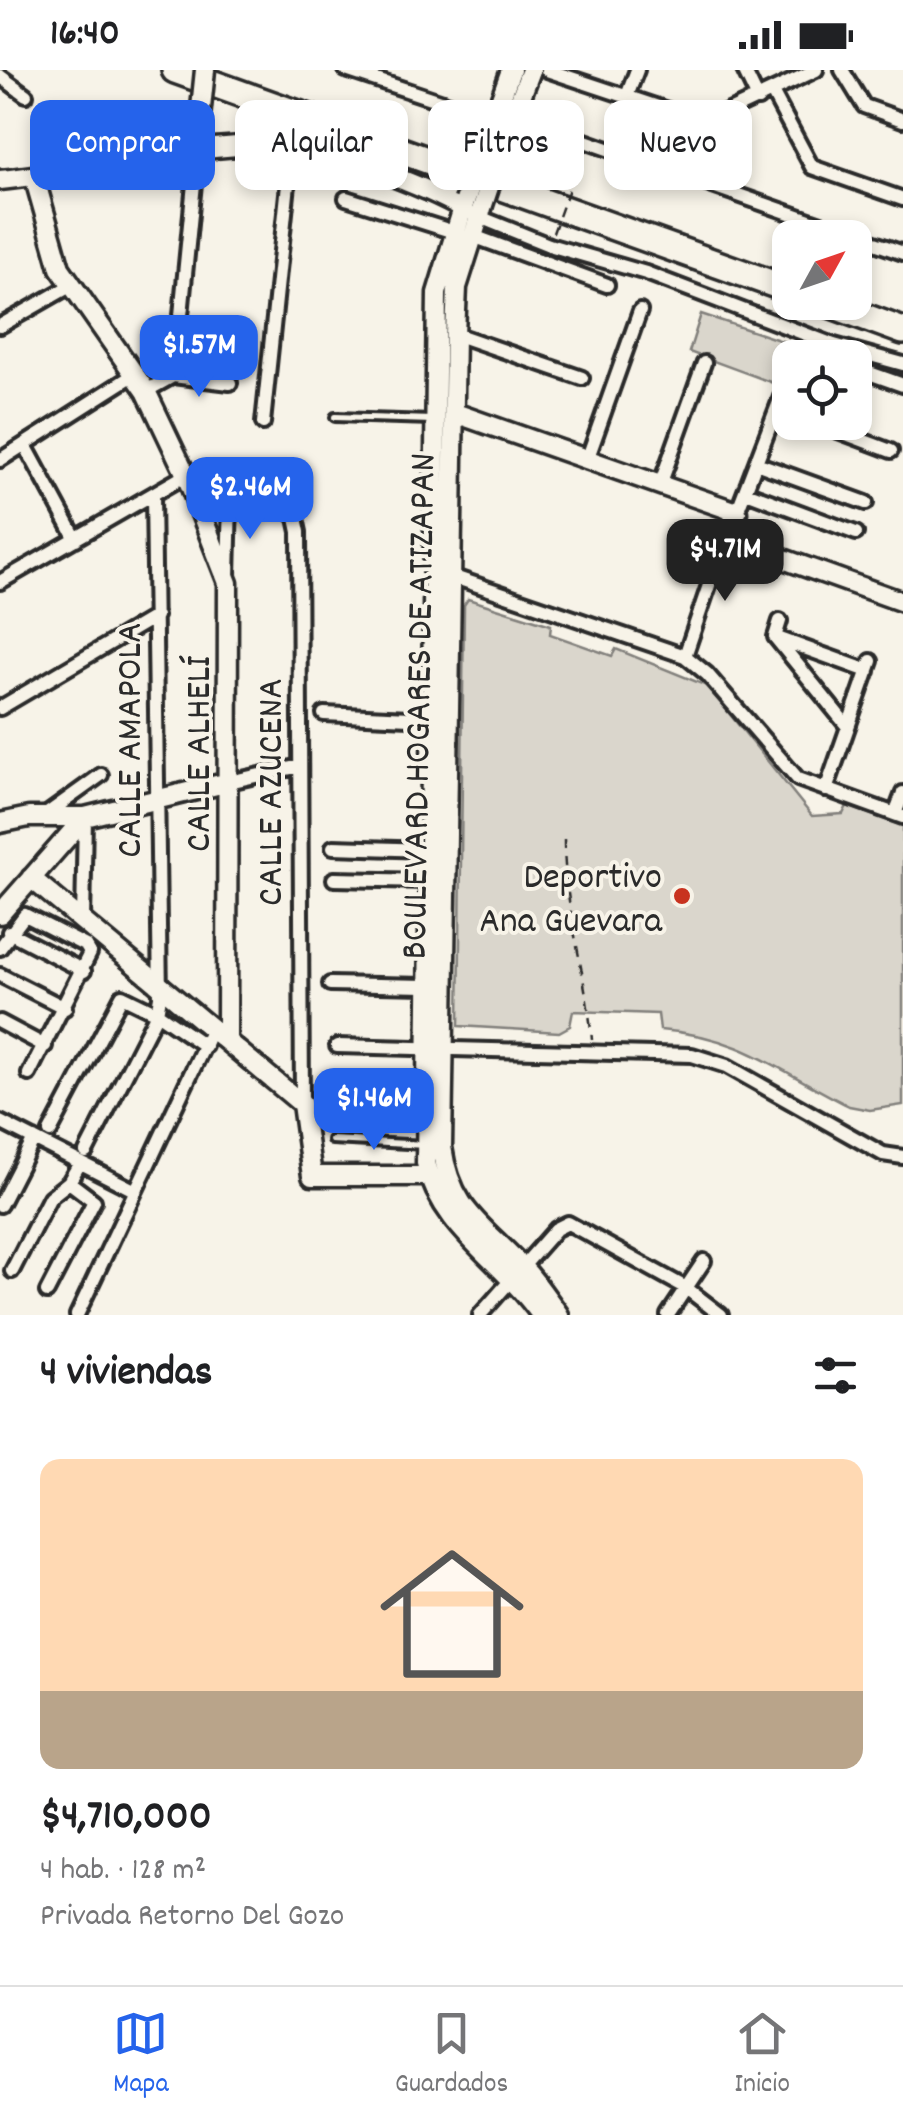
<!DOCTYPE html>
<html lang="es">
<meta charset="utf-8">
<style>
:root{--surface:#fff;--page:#f2f2f2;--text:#202124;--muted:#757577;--line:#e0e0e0;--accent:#2563eb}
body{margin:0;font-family:Dekko,sans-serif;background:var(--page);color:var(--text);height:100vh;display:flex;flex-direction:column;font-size:38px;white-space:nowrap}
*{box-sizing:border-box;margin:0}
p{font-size:32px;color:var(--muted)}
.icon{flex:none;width:55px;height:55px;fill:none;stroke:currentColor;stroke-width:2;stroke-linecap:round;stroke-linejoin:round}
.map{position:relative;height:1245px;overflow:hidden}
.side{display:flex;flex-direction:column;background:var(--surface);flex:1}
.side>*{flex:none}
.guide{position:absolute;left:30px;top:30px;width:845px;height:90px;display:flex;gap:20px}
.needle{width:65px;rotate:50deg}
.controls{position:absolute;left:772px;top:150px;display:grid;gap:20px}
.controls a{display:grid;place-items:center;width:100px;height:100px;border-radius:20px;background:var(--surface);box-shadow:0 5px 15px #0003;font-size:50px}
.price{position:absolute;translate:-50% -85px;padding:0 22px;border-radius:20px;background:var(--accent);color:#fff;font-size:32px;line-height:65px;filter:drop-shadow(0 2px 5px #0008)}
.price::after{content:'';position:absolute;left:50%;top:60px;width:30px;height:22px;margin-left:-15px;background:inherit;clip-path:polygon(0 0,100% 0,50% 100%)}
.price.on{background:#222;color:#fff}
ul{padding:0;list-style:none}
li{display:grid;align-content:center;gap:20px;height:530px;padding:0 40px}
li+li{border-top:2px solid var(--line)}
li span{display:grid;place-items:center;height:310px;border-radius:20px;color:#555}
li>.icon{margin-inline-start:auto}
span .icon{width:180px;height:180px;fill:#fffc;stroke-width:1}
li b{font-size:42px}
h2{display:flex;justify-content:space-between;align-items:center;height:120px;padding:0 40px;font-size:42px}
.chip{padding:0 35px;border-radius:20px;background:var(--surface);box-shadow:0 5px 15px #0003;font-size:35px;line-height:90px}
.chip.on{background:var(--accent);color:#fff}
.status{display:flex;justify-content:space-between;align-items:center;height:70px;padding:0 50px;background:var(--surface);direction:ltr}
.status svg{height:28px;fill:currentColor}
.tab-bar{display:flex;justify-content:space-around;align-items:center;height:140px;border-top:2px solid var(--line);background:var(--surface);font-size:28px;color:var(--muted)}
.tab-bar a{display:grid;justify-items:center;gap:5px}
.tab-bar .on{color:var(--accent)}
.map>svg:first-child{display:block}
.green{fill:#dad6cc;stroke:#82807c;stroke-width:2.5}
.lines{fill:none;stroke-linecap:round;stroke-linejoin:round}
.lane-casing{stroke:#2b2b2b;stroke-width:14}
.street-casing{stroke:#2b2b2b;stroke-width:20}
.secondary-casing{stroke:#2b2b2b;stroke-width:25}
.highway-casing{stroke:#2b2b2b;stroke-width:32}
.path{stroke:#2b2b2b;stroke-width:2.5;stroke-dasharray:10 8;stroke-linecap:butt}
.lane{stroke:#f7f3e8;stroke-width:6}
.street{stroke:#f7f3e8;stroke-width:12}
.secondary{stroke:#f7f3e8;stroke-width:18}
.highway{stroke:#f7f3e8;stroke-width:25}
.secondary-bridge-casing{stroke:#2b2b2b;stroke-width:25;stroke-linecap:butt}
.path-bridge{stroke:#2b2b2b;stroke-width:2.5;stroke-dasharray:10 8;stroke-linecap:butt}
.secondary-bridge{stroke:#f7f3e8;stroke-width:18}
.poi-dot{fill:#c8321e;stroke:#f7f3e8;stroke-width:4}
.labels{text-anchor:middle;stroke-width:8;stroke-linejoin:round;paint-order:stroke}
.street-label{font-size:38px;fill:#2b2b2b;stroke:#f7f3e8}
.poi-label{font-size:38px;fill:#2b2b2b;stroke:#f7f3e8;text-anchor:end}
</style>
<div class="status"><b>16:40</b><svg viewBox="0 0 49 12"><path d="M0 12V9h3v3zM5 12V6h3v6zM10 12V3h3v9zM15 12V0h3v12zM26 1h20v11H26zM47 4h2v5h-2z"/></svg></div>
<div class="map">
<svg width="903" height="1245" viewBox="0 0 903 1245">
<rect width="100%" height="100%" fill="#f7f3e8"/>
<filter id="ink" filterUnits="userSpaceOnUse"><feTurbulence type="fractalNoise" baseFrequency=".01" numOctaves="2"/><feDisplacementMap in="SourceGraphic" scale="20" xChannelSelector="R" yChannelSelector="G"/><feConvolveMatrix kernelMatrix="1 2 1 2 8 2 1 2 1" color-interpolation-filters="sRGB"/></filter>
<g filter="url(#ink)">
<path class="green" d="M 701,244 L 830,287 L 790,288 L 790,310 L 781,316 L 689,282 Z
M 468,529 L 551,555 L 550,564 L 612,586 L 616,579 L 707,616 L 812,746 L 843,744 L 847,736 L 903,756 L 903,1035 L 870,1040 L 849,1036 C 779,1001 742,966 660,960 L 658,944 L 573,941 L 570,956 L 559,962 L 459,956 L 464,535 Z"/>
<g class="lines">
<defs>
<path id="lane" d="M 335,347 L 433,350
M 332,1070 L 426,1075"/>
<path id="street" d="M 346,0 L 494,49
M 547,0 L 697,50 L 710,50 L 816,0
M 744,0 L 758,29
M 842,0 L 864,36 L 903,50
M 0,6 L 26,25
M 772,22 L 812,97 L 903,129
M 627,26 L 637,0
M 514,46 L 903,183
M 346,128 L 454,162
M 472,144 L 549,175 L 646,203 L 834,275 L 903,294
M 473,166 L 607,215
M 0,256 L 70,216
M 455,264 L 582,308
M 855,298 L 903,315
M 173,306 L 230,313
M 146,321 L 173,306 L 176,296 L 197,83
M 814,352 L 891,381
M 263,353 L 292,76
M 25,375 L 76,469
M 0,390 L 135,304
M 587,390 L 640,241
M 756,393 L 866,433
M 660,415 L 704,293
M 270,420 L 296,448 L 299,462 L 302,1034
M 746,422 L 856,463
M 737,442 L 781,327 L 790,315
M 228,506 L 230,430
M 451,506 L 685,586 L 707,604 L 798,709 L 903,747
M 0,512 L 186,405
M 775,567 L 848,657
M 775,567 L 780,551
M 777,568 L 868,601
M 685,586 L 725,468
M 0,638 L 156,546
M 324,644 L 431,649
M 229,712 L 300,696
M 826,720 L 871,591
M 895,744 L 903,723
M 44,746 L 101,705
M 333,777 L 428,780
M 334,809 L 428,811
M 83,851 L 85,747
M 9,862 L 84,901
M 0,878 L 25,845 L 86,876 L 90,883 L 29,1004
M 0,905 L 65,938
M 330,914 L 426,916
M 0,952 L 45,976
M 337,976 L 692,985 L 727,996 L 883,1084 L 903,1087
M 0,1052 L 134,1120
M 50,1062 L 122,926 L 157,943 L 205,976
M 86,1082 L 157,943 L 160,927 L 153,425
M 0,1135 L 34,1069
M 12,1201 L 50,1127 L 69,1112 L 80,1093
M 47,1222 L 94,1131 L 69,1112
M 77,1245 L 212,959
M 480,1245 L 556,1159 L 568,1153 L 686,1218 L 721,1245
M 668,1245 L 704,1191"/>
<path id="secondary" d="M 488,64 L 511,0
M 505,69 L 531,0
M 197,83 L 200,48
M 34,106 L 60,198 L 146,321 L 186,405 L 228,513 L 227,971
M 0,110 C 91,101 200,70 290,76 C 328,79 429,118 463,138
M 465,131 L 437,223 L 426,1093 C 442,1160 504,1191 541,1245
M 482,138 L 457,217 L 455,264 L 442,1077 C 451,1142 484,1155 525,1200 C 538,1214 548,1230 559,1245
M 455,343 L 737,442 L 725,468 L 903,532
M 0,753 L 29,747 L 85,747 L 229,712
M 31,808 L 302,1034 L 312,1106 L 429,1106
M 0,844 L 85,747"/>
<path id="highway" d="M 175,0 L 790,220
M 824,232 L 903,261"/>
</defs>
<use href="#lane" class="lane-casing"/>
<use href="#street" class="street-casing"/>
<use href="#secondary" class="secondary-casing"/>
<use href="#highway" class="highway-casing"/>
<path class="path" d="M 574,105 L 583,81
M 564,769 C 564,838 586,902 592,970"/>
<use href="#lane" class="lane"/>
<use href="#street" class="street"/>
<use href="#secondary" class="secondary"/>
<use href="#highway" class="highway"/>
<defs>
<path id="secondary-bridge" d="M 200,48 L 205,0
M 465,131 L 488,64
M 482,138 L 505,69"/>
</defs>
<use href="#secondary-bridge" class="secondary-bridge-casing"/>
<path class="path-bridge" d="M 553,163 L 574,105"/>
<use href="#secondary-bridge" class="secondary-bridge"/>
</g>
</g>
<circle class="poi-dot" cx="682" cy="826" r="10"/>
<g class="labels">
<g class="street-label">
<text transform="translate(416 636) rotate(-89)" y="13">BOULEVARD HOGARES DE ATIZAPAN</text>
<text transform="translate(127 670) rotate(-90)" y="13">CALLE AMAPOLA</text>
<text transform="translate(196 684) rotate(-90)" y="13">CALLE ALHELÍ</text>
<text transform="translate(268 722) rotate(-90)" y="13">CALLE AZUCENA</text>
</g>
<g class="poi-label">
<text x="662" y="817">Deportivo<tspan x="662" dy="44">Ana Guevara</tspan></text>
</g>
</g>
</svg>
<div class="controls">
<a><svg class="needle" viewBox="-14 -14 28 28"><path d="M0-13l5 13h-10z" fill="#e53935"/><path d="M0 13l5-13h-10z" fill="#757577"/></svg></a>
<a><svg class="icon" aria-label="locate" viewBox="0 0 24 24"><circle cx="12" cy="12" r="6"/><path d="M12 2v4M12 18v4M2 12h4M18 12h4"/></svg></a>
</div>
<b class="price" style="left:199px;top:330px">$1.57M</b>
<b class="price" style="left:250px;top:472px">$2.46M</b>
<b class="price on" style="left:725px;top:534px">$4.71M</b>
<b class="price" style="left:374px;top:1083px">$1.46M</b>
<div class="guide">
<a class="chip on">Comprar</a>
<a class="chip">Alquilar</a>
<a class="chip">Filtros</a>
<a class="chip">Nuevo</a>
</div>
</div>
<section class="side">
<h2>4 viviendas<svg class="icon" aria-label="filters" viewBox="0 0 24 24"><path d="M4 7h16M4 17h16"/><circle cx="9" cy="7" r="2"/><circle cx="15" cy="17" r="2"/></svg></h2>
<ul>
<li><span style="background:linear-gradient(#ffd9b3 75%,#b9a48a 0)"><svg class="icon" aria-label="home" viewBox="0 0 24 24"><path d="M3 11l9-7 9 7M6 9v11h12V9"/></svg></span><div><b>$4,710,000</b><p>4 hab. · 128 m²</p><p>Privada Retorno Del Gozo</p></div></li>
</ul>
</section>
<nav class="tab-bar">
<a class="on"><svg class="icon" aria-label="map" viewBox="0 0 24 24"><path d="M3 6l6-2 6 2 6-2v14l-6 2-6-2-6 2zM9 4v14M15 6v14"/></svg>Mapa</a>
<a><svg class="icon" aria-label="saved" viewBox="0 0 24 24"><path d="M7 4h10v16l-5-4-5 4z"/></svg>Guardados</a>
<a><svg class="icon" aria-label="home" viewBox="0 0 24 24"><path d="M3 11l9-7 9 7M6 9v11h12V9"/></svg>Inicio</a>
</nav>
